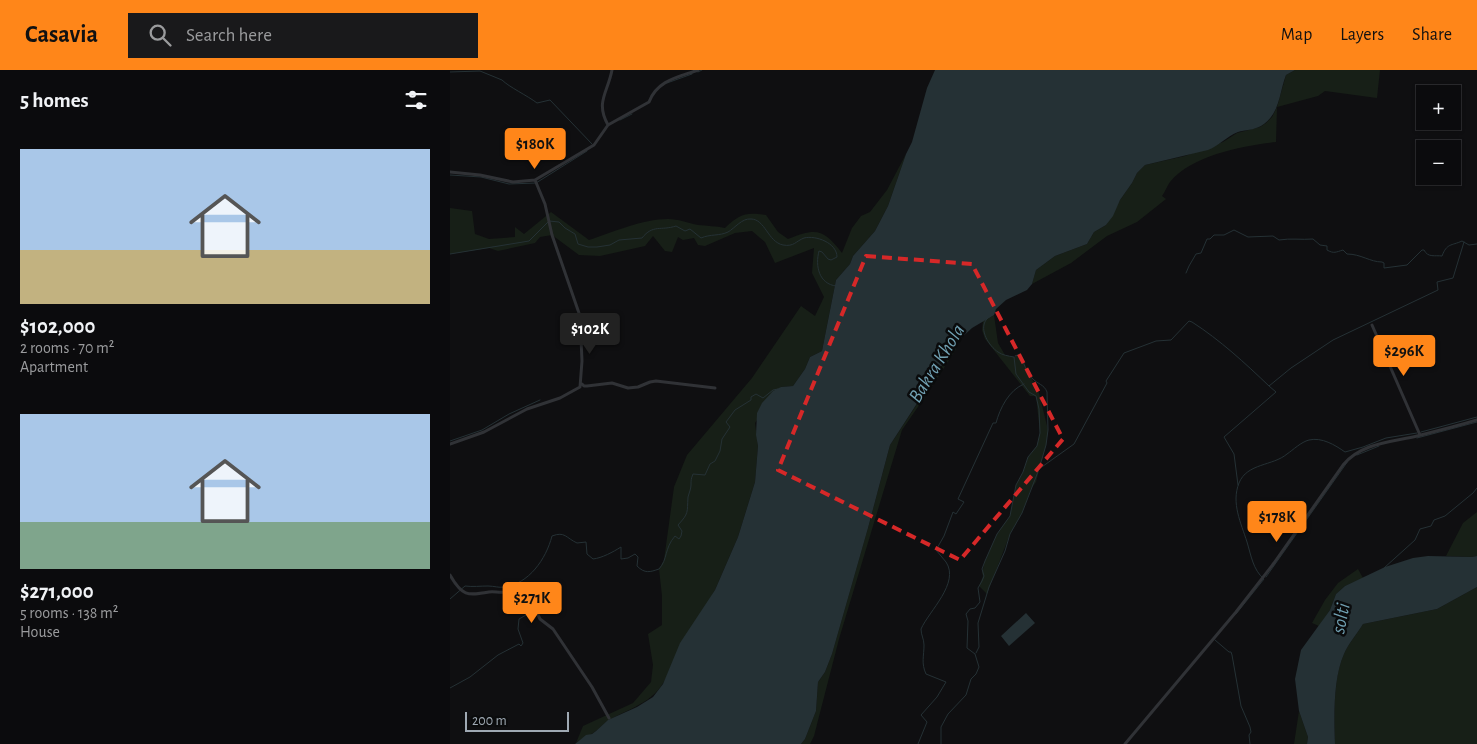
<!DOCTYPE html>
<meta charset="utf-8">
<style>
:root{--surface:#0b0b0d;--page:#19191b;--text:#f1f3f6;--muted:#9a9b9d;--line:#2b2b2e;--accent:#ff8619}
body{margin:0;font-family:"Alegreya Sans",sans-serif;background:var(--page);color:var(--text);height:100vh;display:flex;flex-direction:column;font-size:19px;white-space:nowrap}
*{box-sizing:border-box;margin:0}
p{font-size:16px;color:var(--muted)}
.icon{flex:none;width:28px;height:28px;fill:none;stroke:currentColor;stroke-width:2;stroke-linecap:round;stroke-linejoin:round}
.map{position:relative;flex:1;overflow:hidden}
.details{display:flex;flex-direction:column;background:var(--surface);width:450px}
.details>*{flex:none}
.tools{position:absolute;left:966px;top:15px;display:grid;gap:10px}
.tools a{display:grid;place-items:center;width:45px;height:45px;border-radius:0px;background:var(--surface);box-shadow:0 1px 4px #0004,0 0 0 1px var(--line);font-size:25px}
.scale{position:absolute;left:15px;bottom:12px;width:104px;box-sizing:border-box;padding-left:5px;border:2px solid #9fa9b3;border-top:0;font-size:14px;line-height:18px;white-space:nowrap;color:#9fa9b3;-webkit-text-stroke:4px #0a0b0c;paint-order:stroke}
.price{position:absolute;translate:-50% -42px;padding:0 11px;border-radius:5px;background:var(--accent);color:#111;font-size:16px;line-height:32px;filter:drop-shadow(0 1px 2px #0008)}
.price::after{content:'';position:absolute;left:50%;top:30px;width:15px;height:11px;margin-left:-8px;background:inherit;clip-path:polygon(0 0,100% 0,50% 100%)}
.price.on{background:#222;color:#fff}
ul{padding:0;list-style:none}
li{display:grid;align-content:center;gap:10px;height:265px;padding:0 20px}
li span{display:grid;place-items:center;height:155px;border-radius:0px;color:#555}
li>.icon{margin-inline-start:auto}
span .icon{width:90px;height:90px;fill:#fffc;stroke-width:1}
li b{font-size:21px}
h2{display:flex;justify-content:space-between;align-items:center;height:60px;padding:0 20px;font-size:21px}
header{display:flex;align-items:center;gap:30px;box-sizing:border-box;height:70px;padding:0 25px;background:var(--accent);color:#111}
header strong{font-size:24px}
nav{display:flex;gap:28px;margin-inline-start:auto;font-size:18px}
.search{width:350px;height:45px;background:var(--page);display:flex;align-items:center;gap:12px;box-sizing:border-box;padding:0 18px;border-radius:0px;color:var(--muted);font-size:19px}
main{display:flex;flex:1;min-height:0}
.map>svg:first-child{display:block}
.green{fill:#171f17}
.water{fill:#253135}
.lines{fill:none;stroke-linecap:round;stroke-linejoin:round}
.stream{stroke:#253135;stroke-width:1}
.minor{stroke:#303236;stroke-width:3}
.marked{fill:none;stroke:#d62828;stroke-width:4;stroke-dasharray:10 6;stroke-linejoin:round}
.labels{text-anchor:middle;stroke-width:5;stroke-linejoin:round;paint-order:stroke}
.water-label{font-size:20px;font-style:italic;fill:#71a1b3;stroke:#0a0b0c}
</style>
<header>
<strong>Casavia</strong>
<div class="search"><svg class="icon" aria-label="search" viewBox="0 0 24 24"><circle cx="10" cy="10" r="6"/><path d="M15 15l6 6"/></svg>Search here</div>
<nav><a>Map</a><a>Layers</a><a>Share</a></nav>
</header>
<main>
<section class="details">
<h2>5 homes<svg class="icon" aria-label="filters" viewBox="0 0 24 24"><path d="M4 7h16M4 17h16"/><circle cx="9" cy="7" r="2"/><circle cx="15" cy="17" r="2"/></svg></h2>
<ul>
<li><span style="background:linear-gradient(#a9c7e8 65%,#c2b280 0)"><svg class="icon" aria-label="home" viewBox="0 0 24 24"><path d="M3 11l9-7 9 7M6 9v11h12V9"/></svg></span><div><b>$102,000</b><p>2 rooms · 70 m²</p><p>Apartment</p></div></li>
<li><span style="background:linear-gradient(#a9c7e8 70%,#7fa58c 0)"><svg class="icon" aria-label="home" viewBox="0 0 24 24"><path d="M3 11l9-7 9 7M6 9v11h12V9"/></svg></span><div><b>$271,000</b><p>5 rooms · 138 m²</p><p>House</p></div></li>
</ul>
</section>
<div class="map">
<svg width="1027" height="674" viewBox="0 0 1027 674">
<rect width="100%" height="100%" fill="#0f0f11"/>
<path class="green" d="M 845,0 L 930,0 L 927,28 L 875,21 L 868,26 L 827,37 L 826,72 C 793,76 742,85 720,112 C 717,116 715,122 712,126 L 716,129 L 687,152 L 657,166 L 621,193 L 582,214 L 586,200 L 605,186 L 637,174 L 644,162 L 656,155 L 670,130 L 682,113 L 687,103 L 695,95 L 735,86 L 773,72 L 787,63 L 810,57 L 816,53 L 822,47 L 827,37 L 836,5 Z
M 456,84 L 438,136 L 425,161 L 403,186 L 400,194 L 386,210 L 372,281 L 360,287 L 355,299 L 343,316 L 331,317 L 305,353 L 308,376 L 305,412 L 288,467 L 265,520 L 221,596 C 210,630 189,634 161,649 C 154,652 150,659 143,663 C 137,667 131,668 126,673 L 133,656 L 183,633 L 201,612 L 203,595 L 198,564 L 212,555 L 212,526 L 209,499 L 214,490 L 224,417 L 237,385 L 302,308 L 351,236 L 365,246 L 374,227 L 362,203 L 364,178 L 325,193 L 315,172 L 302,161 L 285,163 L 255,176 L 248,175 L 244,168 L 233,170 L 228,167 L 222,182 L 215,181 L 203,166 L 195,176 L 150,186 L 129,185 L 102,165 L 90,167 L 85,173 L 48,181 L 39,178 L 0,184 L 0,138 L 22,141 L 25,164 L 39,169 L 65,167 L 65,157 L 74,164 L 101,142 L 139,170 C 164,162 192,149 218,149 C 228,149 238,153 248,155 C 257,156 266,156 275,158 C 290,144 295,142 316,145 L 328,162 L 338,169 C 366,158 373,158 392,183 L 402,158 L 411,146 L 420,142 L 437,120 Z
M 544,245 L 548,273 L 555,285 L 564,287 L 570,284 L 589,323 L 598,360 L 596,375 L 586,412 L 581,419 L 572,443 L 560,464 L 537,524 L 529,516 L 533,506 L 532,503 L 535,491 L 547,464 L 560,446 L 566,415 L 573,402 L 578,387 L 587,376 L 590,363 L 586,326 L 580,326 L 535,269 L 532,260 L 533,251 Z
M 510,269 L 505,281 L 475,327 L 474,331 L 472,331 L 452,360 L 442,393 L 389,569 L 364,666 L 360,674 L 351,674 L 355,669 L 366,641 L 368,612 L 375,602 L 382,584 L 418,458 L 440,375 Z
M 1027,442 L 1027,486 L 1022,487 L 996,486 L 1013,453 Z
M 908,499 L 913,508 L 895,516 L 886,524 L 880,540 L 869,556 L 862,553 L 875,530 L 888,513 Z
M 1027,517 L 1027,674 L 885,674 C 884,648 883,607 894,584 C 898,574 907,564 913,554 L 987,539 Z
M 849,641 L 858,667 L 857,674 L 844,674 Z"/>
<path class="water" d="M 485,0 L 845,0 L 836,5 C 829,23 830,45 811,56 C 804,60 795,60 788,62 C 777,66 769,76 758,80 L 695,95 L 687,103 L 682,113 L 670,130 L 663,146 L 656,155 L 644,162 L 637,174 L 605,186 L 586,200 L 582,214 L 577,220 L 556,230 L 546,239 L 544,245 L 522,258 L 507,272 L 440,375 L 418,458 L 382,584 L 375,602 L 368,612 L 366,641 L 355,669 L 351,674 L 125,674 L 136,665 L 142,664 L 146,661 L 158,650 L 187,637 L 203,627 L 213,614 L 230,573 L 265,520 L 288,467 L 305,412 L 308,376 L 306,365 L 307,343 L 312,333 L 323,321 L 331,317 L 343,316 L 355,299 L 360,287 L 372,281 L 386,210 L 400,194 L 403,186 L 425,161 L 438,136 L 456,84 L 462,72 L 477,18 Z
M 978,486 L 1022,487 L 1027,486 L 1027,517 L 987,539 L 913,554 C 907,564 898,574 894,584 C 883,608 884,648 885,674 L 857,674 L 858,667 L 849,641 L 845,609 L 851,580 L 880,540 L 886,524 L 895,516 L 935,497 L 963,488 Z
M 576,543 L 585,553 L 559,576 L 551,566 Z"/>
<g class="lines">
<path class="stream" d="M 0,2 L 30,1 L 52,10 C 59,17 78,26 87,33 L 100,30 L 142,74
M 248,2 L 252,0
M 217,13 L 242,4
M 170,50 L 182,44
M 0,105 L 31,107 L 59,114 L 86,113 L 137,81
M 0,184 L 79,171 L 99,151 L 109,152 L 115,158 L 125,164 L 128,174 L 138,177 L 147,177 L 160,175 L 169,170 L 192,168 C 203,154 211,161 226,156 L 235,161 L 240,159 L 251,168 C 260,164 270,166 278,162 C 285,158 292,148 301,149 C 315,149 318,172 333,175 C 344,177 346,171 354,168 C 366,165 387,173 387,187 L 381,190 L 378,189 L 372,182 L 369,181 C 365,196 369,214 386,216
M 736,203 L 739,196 L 746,184 L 751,183 L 757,169 L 760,169 L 764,165 L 774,165 L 784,160 L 798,167 L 823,166 L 829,170 C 841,168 851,170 863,169 L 870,175 L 877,176 L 877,180 C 884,184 886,182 893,180 L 897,184 C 911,184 920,192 932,192 L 934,193 L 934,198 L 957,195 L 972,180 L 974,180 C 978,188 985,185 992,186 C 997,173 1001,176 1012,171 L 1019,175 L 1027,174
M 565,286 L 570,284 C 573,291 576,302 582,308 C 587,314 594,314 597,322 L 598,360 L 596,375 L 589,399
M 971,362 L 1027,347
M 967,368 L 1027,352
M 0,371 L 32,360 L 59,344 L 90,330
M 907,385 L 929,376
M 788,415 L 784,384 L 774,367 L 826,322 L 819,316 L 841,298 L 883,270 L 988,220 L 987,212 L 1003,208 L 1014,172
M 934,498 L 965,470 L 970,459 L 981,456 L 984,450 L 995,446 L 1023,423 L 1027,418
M 816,507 L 898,391
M 0,529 L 15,516 C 23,517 30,516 38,516 C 44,516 49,518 54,517 C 79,514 96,489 102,466 C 115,461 116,468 127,473 L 136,472 L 137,484 L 143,489 C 152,488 163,482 171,477 L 171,489 L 178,488 L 185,484 L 188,487 L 187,496 C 195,504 200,502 209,499 C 218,489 214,479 225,466 L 229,469 L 231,466 L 232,461 L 228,455 C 239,443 237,443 238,427 C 239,423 241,419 241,415 C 241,410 241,409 243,404 L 255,405 L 260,394 L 265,391 L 270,381 L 272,369 L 280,357 L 276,352 L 285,340 L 301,330 L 301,327 L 306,324 L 313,328 L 323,320 L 328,319
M 786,544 L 814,509 C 803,500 801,485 797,472 C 791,453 781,433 789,413 C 797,393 823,396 837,384 C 843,380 851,372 859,370 C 872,367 885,375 895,382 L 913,377 L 936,368 L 967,363
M 765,570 L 779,582 L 781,582 L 782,585 L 791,636 L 800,657 L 801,662 L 799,665 L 800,674
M 526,583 L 529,577 L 528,553 L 539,517 L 555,481 L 560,464 L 572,443 L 589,399 L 624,374 L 657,313 L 656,311 L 674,283 L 706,271 L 721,270 L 739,251 L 742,252 C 770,270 795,293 819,316
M 0,618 L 20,607 L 48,585 L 69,574 L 71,576 L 73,573 L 68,559 L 69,549 L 85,540
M 468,674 L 477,652 L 471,645 L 487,627 L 496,612 L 476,604 C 471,593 474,586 474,575 C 474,569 471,565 471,559 C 479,541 510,513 496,492 C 493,488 489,484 486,480 L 494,466 L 503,442 L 506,444 L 514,432 L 508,429 L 543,353 L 546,353 C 550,338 559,320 574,314
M 491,674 L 491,657 L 498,644 L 516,625 L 521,609 L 526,604 L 529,597 L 525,584 L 517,578 L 518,551 L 516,544 L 520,539 L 525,538 L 530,532 L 528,518 L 532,511 L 534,506 L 532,499 L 535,491 L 547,464 L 560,446 L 566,415 L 573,402 L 578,387 L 587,376 L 590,363 L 589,339 L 586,326 L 579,322 L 566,304 L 564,287 C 558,286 552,285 548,282 C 539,276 529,260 536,250 C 539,246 543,246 545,242"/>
<path class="minor" d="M 158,55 C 145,32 158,22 162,0
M 0,102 L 30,105 L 63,112 L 85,110 L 144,75 L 158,55 L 199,32 C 207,10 229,7 248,0
M 922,255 L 970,365
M 132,314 L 134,316 L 137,316 L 162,313 L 178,318 L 188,317 L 200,312 L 206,311 L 265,318
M 0,374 L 34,362 L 77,339 L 110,328 L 130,317 L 132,291 L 130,246 L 102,165 L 95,134 L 85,110
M 0,505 C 12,526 17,526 39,522 C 44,521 49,523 55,522 C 62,522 70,517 77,515 L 81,530 L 90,549 L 103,559 L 142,617 L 159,648
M 675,674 L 786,542 L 824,493 L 893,395 C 911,373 941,372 967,366 C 987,361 1007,356 1027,350"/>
</g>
<path class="marked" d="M 416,186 L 522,194 L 613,369 L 510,490 L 328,400 Z"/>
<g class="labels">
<g class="water-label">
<text transform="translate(486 293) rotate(-58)" y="7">Bakra Khola</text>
<text transform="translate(890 548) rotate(-79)" y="7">solti</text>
</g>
</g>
</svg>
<div class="tools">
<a>+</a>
<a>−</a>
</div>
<div class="scale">200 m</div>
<b class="price" style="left:85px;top:100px">$180K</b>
<b class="price on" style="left:140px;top:285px">$102K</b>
<b class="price" style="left:954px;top:307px">$296K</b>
<b class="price" style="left:827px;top:473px">$178K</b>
<b class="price" style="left:82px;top:554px">$271K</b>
</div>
</main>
